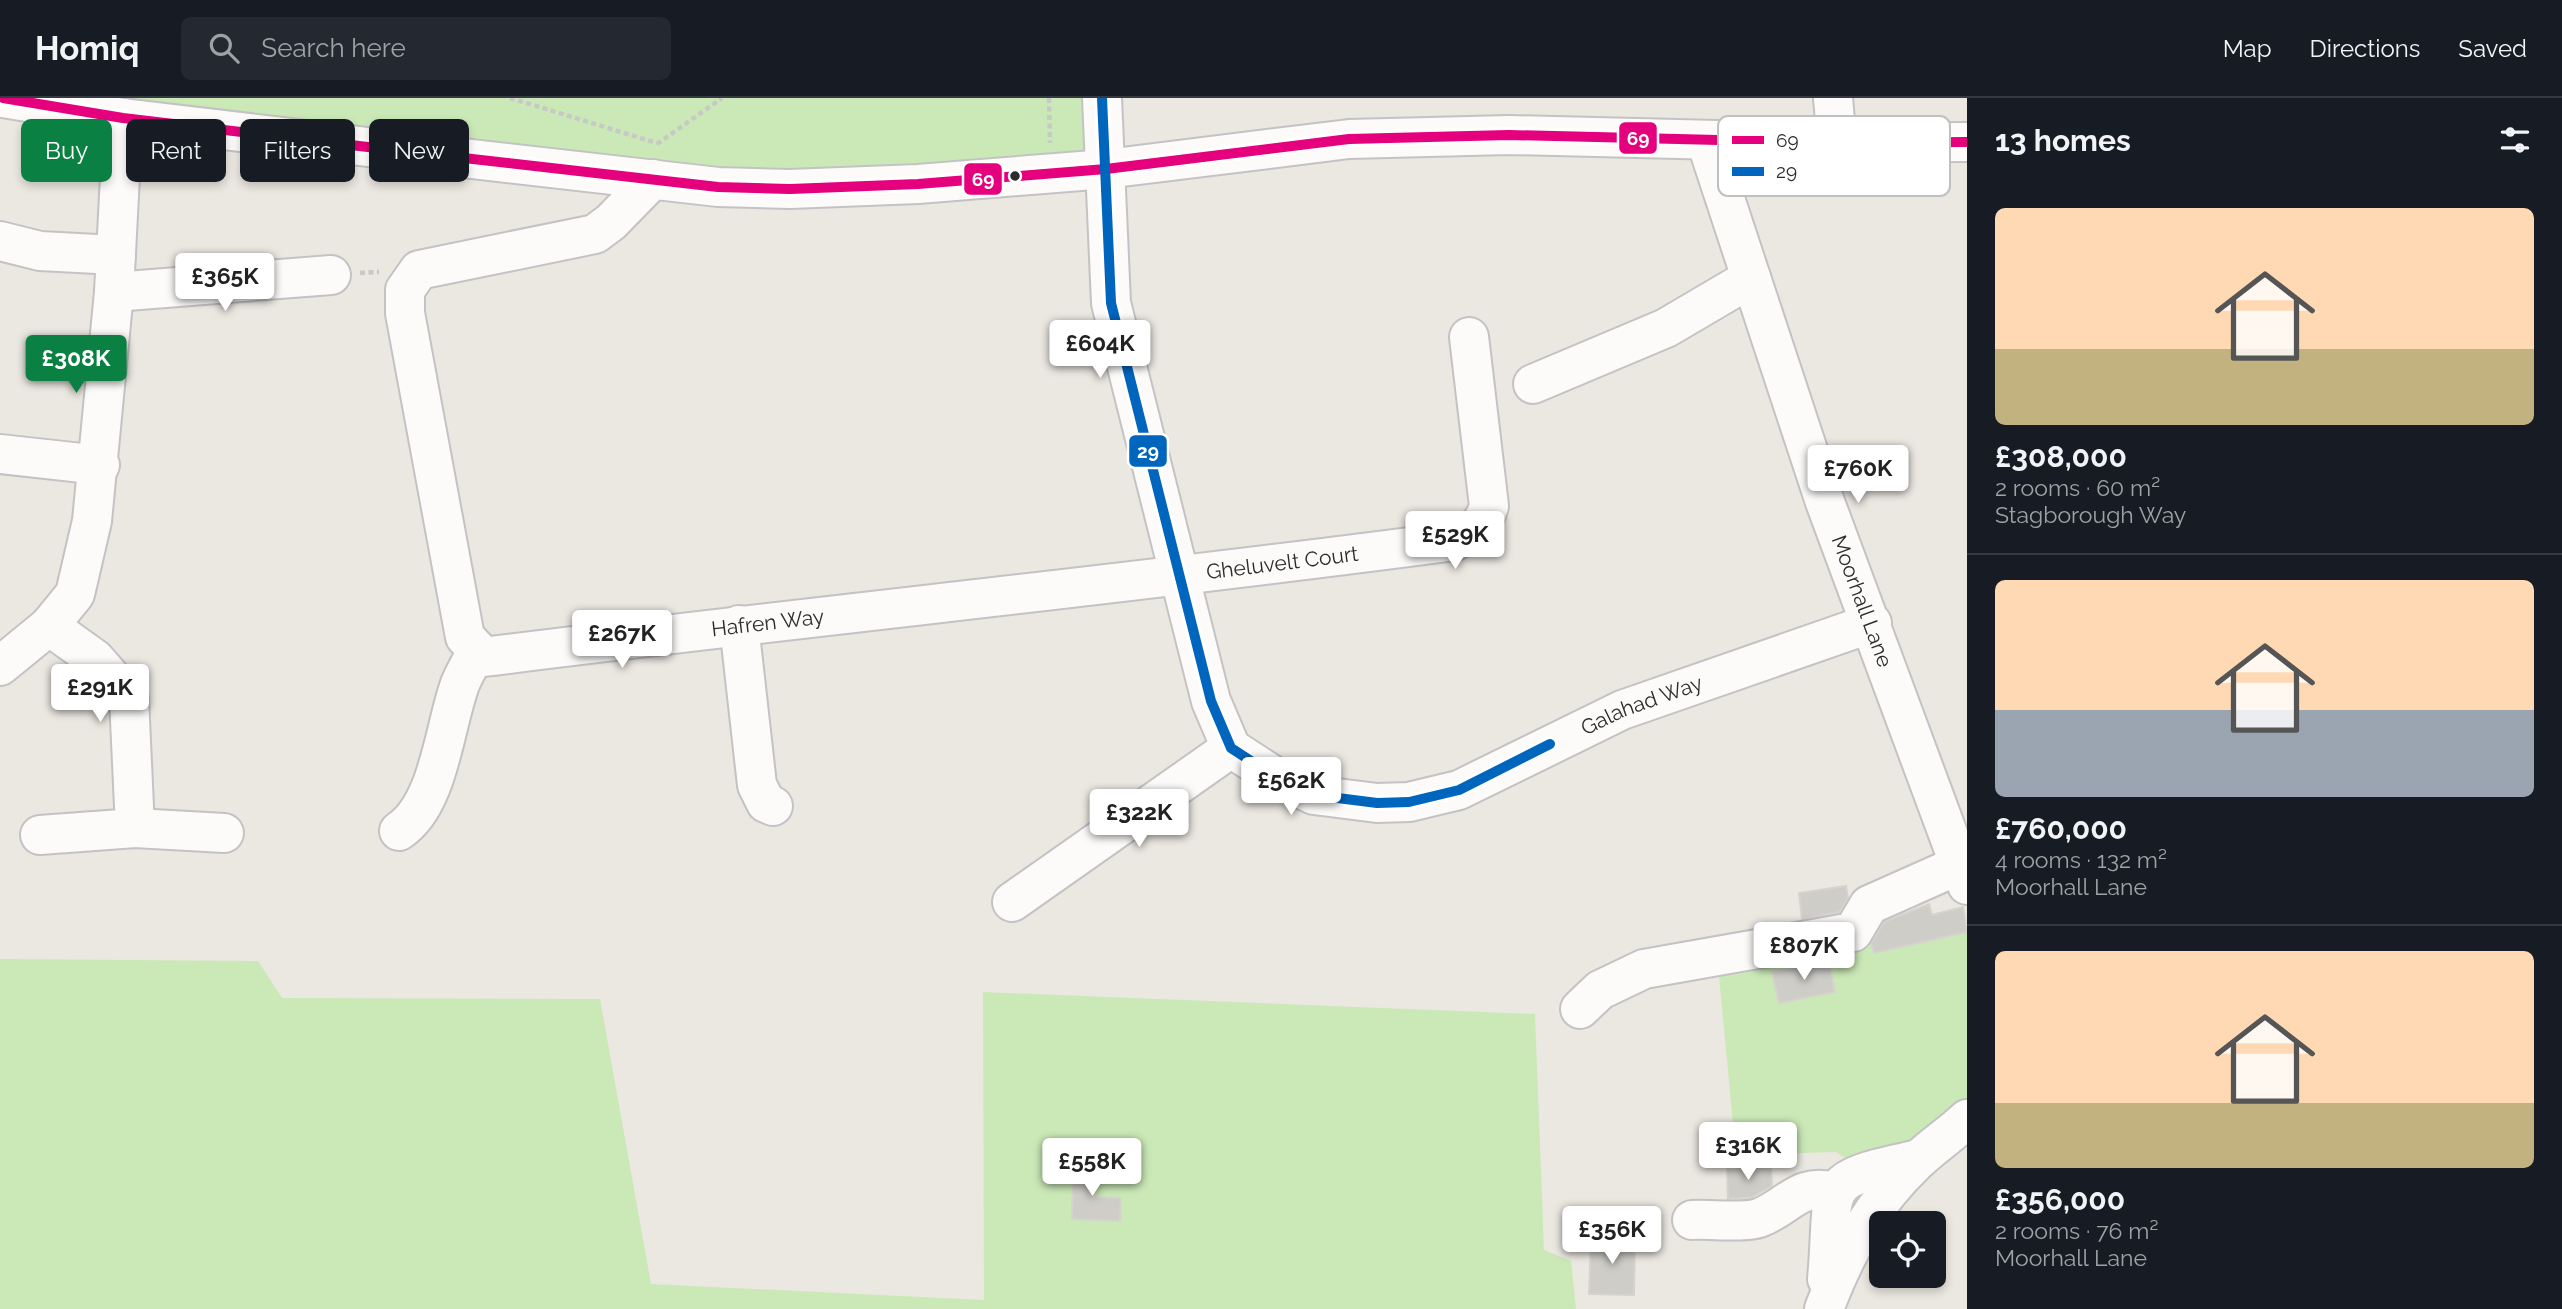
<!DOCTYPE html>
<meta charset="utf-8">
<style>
:root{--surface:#171b24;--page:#242831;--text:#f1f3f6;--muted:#9ea1a6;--line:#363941;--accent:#0b8043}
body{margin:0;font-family:Raleway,sans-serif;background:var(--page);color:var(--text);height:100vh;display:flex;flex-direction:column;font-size:26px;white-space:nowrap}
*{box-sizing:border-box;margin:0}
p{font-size:23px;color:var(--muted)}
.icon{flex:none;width:38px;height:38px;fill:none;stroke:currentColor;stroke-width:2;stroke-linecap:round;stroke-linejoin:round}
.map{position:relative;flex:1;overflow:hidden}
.side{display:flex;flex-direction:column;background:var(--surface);width:595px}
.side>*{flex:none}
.guide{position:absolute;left:21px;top:21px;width:665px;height:63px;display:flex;gap:14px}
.buttons{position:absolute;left:1869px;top:1113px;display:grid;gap:14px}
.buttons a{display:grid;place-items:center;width:77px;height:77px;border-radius:10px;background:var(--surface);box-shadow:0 4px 10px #0003;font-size:35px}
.price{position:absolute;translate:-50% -60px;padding:0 16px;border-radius:7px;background:#fff;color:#222;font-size:23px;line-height:46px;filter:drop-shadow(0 2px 4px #0008)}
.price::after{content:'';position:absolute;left:50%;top:42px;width:21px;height:16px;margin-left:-10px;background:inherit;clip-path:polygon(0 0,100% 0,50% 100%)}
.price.selected{background:var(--accent);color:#fff}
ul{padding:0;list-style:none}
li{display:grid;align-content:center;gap:14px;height:371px;padding:0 28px}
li+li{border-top:2px solid var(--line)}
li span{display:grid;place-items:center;height:217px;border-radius:10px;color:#555}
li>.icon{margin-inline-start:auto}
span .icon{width:126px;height:126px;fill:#fffc;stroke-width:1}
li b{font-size:30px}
h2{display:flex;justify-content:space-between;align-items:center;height:84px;padding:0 28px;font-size:30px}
.pill{padding:0 24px;border-radius:10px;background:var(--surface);box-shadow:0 4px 10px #0003;font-size:24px;line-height:63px}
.pill.selected{background:var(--accent);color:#fff}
header{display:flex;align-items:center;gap:42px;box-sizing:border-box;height:98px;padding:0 35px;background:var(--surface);border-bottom:2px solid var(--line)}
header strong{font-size:33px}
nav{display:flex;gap:38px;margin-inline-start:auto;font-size:24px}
.search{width:490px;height:63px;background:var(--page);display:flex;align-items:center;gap:18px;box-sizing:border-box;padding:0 24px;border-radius:10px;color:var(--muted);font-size:26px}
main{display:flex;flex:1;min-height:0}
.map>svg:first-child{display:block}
.green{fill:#cae9b7}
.building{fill:#cfcdc8;stroke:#d6d3cd;stroke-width:2}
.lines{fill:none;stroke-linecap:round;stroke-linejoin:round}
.minor-casing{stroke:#c4c3c3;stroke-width:42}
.path{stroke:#c8c8c7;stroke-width:4.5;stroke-dasharray:5 3.5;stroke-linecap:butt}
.minor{stroke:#fcfbfa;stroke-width:38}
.bus-1-casing{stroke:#fff;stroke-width:16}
.bus-2-casing{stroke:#fff;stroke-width:16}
.bus-1{stroke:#e5007d;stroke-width:10}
.bus-2{stroke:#0065bd;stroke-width:10}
.bus-dot{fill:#2c2c2c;stroke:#fff;stroke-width:2.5}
.labels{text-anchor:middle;stroke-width:7;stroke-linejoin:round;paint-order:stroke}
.street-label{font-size:21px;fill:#2c2c2c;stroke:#fff}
.key{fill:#fff;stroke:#c0c0c0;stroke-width:2}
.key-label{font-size:19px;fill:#2c2c2c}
.line-badge{stroke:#fff;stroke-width:2.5}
.badge-label{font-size:19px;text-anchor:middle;font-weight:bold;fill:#fff}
</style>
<header>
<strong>Homiq</strong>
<div class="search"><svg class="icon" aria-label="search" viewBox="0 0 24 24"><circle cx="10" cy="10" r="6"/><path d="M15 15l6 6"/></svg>Search here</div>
<nav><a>Map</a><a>Directions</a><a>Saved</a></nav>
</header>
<main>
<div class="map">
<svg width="1967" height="1211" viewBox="0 0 1967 1211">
<rect width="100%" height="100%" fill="#ebe7e1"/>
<path class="green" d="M 3,0 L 1102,0 L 1106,71 L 790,91 Z
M 1868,833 L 1874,855 L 1967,834 L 1967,1021 L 1848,1152 L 1850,1063 L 1836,1054 L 1736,1057 L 1717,857 Z
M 0,861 L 258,863 L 282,900 L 600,901 L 651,1186 L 984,1202 L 983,894 L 1535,916 L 1544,1152 L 1571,1163 L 1576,1211 L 0,1211 Z"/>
<path class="building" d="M 1846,788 L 1848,800 L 1839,814 L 1802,821 L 1799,795 Z
M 1929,806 L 1932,817 L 1963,809 L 1967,834 L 1874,855 L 1871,846 L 1884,824 Z
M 1829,863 L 1835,894 L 1779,905 L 1772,874 Z
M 1073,1068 L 1095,1068 L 1094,1099 L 1121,1100 L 1120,1123 L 1072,1121 Z
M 1771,1069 L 1772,1088 L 1752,1099 L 1728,1101 L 1727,1070 Z
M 1591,1139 L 1635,1140 L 1634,1197 L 1589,1196 Z"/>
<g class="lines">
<defs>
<g id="minor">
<path d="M 3,0 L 123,20 L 376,50 L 718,89 L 790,91 L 918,86 L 1106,71 L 1349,41 L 1509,37 L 1837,45 L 1967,44"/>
<path id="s1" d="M 1102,0 L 1111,205 L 1211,603 L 1231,650 L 1274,678 L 1314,697 L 1377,705 L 1409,704 L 1459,692 L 1622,612 L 1872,525"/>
<path d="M 1833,0 L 1837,45"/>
<path id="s2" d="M 1706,43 L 1825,404 L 1967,787"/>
<path id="s3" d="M 653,81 L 611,124 L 595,136 L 419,172 L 405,192 L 405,215 L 465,539 L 484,559 C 808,518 1132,486 1455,443 C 1472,434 1484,427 1489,408 L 1469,239"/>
<path d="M 0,143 L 40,153 L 116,157"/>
<path d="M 114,194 L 331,177"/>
<path d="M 1533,286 L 1666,230 L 1751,180"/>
<path d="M 0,356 L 100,367"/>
<path d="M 739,527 L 757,687 L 766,705 L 773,708"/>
<path d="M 49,528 L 95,561 L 129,600 L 135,730"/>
<path d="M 0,568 L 49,528 L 75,496 L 92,423 L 114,194 L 123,20"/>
<path d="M 399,733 C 439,707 444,630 460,586 C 465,574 472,563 477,552"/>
<path d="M 40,737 L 135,730 L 224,735"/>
<path d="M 1012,804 L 1231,650"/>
<path d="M 1580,911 L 1600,892 L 1644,871 L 1853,834 L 1869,807 L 1959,767"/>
<path d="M 1692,1122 C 1710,1121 1744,1125 1759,1120 C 1789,1109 1798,1084 1835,1094"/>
<path d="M 1827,1181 C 1836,1084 1814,1083 1919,1061"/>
<path d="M 1824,1211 C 1846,1153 1872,1106 1917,1063 C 1933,1048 1951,1036 1967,1021"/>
</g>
</defs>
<use href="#minor" class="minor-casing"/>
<path class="path" d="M 510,0 L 657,45
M 1049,0 L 1050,45
M 657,46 L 722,0
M 360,175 L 379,174"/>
<use href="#minor" class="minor"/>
<defs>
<path id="bus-1" d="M 3,0 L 123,20 L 376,50 L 718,89 L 790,91 L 918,86 L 1106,71 L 1349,41 L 1509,37 L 1837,45 L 1967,44"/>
<path id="bus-2" d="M 1102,0 L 1111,205 L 1211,603 L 1231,650 L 1274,678 L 1314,697 L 1377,705 L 1409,704 L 1459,692 L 1550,646"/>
</defs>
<use href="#bus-1" class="bus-1-casing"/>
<use href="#bus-2" class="bus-2-casing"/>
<use href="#bus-1" class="bus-1"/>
<use href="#bus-2" class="bus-2"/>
</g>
<circle class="bus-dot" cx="1015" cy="78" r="6"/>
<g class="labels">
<g class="street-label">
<text dy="7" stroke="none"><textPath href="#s3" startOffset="1468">Gheluvelt Court</textPath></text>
<text dy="7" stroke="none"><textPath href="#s2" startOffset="486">Moorhall Lane</textPath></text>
<text dy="7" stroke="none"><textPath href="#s3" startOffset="950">Hafren Way</textPath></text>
<text dy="7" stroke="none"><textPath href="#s1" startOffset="1111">Galahad Way</textPath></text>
</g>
</g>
<rect x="1718" y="18" width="232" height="80" rx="10" class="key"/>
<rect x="1732" y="38" width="32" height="8" fill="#e5007d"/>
<rect x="1732" y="69" width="32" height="9" fill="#0065bd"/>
<g class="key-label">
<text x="1776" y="49">69</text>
<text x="1776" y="80">29</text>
</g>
<g class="line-badge">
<rect x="1618" y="23" width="40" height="34" rx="7" fill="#e5007d"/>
<rect x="963" y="64" width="40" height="34" rx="7" fill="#e5007d"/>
<rect x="1128" y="336" width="40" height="34" rx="7" fill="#0065bd"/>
</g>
<g class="badge-label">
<text x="1638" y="47">69</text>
<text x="983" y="88">69</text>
<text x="1148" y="360">29</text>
</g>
</svg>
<div class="buttons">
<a><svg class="icon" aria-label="locate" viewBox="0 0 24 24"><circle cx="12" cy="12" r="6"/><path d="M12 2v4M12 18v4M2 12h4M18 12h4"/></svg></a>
</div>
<b class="price" style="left:225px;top:215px">£365K</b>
<b class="price" style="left:1100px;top:282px">£604K</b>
<b class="price selected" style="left:76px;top:297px">£308K</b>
<b class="price" style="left:1858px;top:407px">£760K</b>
<b class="price" style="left:1455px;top:473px">£529K</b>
<b class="price" style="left:622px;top:572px">£267K</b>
<b class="price" style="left:100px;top:626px">£291K</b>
<b class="price" style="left:1291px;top:719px">£562K</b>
<b class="price" style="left:1139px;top:751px">£322K</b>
<b class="price" style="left:1804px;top:884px">£807K</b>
<b class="price" style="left:1748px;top:1084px">£316K</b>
<b class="price" style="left:1092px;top:1100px">£558K</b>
<b class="price" style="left:1612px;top:1168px">£356K</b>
<div class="guide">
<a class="pill selected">Buy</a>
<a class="pill">Rent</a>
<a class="pill">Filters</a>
<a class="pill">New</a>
</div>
</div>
<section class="side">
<h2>13 homes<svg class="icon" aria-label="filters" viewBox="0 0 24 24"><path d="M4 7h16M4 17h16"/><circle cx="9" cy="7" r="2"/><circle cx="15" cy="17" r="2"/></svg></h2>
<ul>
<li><span style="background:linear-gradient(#ffd9b3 65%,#c2b280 0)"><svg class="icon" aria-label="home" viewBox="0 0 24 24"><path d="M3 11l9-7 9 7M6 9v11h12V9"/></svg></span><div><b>£308,000</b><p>2 rooms · 60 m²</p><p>Stagborough Way</p></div></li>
<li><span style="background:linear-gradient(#ffd9b3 60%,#9aa5b1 0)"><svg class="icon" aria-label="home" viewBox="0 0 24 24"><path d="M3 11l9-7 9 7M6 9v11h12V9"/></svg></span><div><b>£760,000</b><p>4 rooms · 132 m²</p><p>Moorhall Lane</p></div></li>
<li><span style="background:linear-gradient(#ffd9b3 70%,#c2b280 0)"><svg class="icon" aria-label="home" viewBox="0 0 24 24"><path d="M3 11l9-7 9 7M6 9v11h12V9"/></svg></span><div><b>£356,000</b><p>2 rooms · 76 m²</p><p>Moorhall Lane</p></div></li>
</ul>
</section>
</main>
